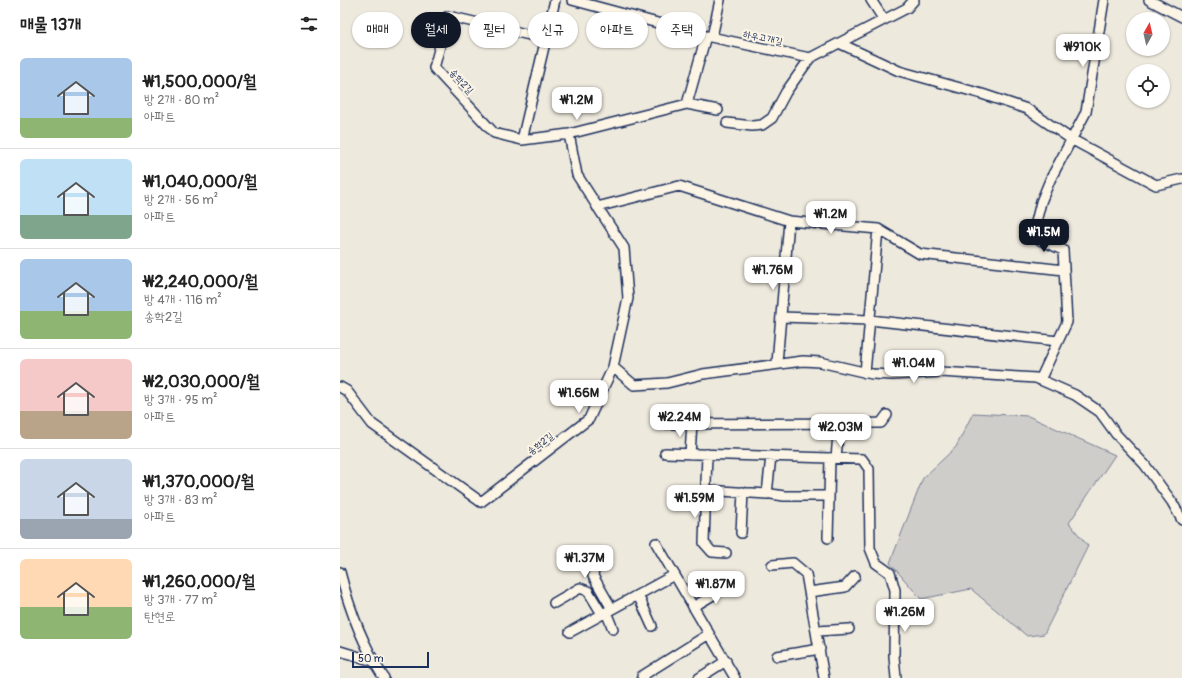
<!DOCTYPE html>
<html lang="ko">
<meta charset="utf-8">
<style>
:root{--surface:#fff;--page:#f2f2f2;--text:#222;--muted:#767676;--line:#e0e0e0;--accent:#111827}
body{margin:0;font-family:Pangolin,"Poor Story",sans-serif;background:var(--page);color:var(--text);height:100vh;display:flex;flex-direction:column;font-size:15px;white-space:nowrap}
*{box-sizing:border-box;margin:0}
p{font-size:13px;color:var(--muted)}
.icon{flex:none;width:22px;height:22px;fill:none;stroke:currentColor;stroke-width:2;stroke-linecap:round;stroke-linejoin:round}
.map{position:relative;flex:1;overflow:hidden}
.panel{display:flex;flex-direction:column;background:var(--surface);width:340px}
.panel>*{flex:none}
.guide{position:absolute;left:12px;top:12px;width:380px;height:36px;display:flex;gap:8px}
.needle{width:26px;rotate:8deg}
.tools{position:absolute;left:786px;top:12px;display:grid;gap:8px}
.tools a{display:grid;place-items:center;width:44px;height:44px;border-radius:50%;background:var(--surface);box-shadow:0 1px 3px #0004;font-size:20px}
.scale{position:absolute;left:12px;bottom:10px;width:77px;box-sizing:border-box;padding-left:4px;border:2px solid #1b2f5e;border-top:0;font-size:11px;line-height:14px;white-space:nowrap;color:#1b2f5e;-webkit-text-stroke:3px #fcf5e5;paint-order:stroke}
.price{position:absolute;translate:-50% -34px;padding:0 9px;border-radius:8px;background:#fff;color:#222;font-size:13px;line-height:26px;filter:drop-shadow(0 1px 2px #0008)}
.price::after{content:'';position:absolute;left:50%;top:24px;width:12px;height:9px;margin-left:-6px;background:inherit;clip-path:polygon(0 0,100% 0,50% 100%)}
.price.on{background:var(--accent);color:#fff}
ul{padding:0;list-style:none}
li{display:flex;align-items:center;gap:12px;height:100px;padding:0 20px}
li+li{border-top:1px solid var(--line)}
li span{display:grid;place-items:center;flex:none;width:112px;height:80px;border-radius:6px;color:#555}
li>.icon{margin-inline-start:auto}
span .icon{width:48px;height:48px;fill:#fffc;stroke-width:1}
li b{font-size:17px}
h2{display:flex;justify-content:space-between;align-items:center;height:48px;padding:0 20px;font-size:17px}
.chip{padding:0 14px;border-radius:18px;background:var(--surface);box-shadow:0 1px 3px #0004;font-size:14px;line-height:36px}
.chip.on{background:var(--accent);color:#fff}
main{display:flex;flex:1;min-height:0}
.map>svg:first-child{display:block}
.green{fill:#cfcdca;stroke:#757e94}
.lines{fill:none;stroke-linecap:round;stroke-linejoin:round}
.minor-casing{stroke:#1b2f5e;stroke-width:12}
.minor{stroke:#fcf5e5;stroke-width:9}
.labels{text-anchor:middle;stroke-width:4;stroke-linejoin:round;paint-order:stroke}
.street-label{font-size:10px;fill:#1b2f5e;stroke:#fcf5e5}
</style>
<main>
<section class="panel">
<h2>매물 13개<svg class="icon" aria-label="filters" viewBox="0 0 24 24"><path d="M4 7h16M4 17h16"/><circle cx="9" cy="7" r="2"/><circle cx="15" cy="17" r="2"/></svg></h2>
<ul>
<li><span style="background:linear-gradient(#a9c7e8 75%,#8fb573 0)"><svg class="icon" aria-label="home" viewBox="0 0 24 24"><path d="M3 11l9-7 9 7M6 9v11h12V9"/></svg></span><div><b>₩1,500,000/월</b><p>방 2개 · 80 m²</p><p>아파트</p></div></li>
<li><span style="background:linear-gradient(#bfe0f5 70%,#7fa58c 0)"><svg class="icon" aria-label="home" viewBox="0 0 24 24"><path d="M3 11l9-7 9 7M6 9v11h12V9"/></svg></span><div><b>₩1,040,000/월</b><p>방 2개 · 56 m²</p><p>아파트</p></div></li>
<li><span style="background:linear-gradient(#a9c7e8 65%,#8fb573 0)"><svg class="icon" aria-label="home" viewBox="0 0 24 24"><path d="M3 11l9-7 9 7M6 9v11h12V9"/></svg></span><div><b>₩2,240,000/월</b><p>방 4개 · 116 m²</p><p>송학2길</p></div></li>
<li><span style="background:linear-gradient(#f6c9c9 65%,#b9a48a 0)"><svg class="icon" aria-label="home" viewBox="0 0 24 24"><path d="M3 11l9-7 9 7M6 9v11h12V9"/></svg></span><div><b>₩2,030,000/월</b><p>방 3개 · 95 m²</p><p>아파트</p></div></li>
<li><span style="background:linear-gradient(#c9d6e8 75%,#9aa5b1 0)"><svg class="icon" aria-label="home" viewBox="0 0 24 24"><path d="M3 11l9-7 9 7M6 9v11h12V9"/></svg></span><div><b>₩1,370,000/월</b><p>방 3개 · 83 m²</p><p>아파트</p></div></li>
<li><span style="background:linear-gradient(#ffd9b3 60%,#8fb573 0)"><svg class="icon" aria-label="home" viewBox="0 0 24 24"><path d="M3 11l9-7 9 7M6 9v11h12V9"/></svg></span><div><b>₩1,260,000/월</b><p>방 3개 · 77 m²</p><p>탄현로</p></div></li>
</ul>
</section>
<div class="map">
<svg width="842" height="678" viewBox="0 0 842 678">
<rect width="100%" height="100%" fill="#eee9dd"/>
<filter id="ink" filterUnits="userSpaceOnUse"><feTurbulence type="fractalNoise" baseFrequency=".025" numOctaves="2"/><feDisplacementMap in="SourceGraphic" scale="8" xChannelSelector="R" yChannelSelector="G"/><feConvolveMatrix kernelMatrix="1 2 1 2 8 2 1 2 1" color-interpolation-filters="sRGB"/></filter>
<g filter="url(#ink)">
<path class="green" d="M 633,413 L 688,416 L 775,455 L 729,523 L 748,546 L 704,634 L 687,636 L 631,589 L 581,599 L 550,563 L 583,478 L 616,447 Z"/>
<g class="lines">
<defs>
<path id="minor" d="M 215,0 L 182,140 L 229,134 L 347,104 L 366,36
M 232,0 L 366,36 L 470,58 L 567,8 L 574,0
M 531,0 L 544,20
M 809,0 L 842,17
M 372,37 L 380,0
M 499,43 L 559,71 L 642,94 L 687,109 L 731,139 L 816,185 L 842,179
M 347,104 L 378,110
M 387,123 L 412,126 L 422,125 L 432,118 L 446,92 L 470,58
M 182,140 L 154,133 L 94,68 L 108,16 L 207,39
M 257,207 L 339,186 L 449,221 L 538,229 L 580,254 L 724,270
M 441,317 L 530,320 L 718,341
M 437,363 L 449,221
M 273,367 L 294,385 L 327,383 L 363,374 L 463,361 L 480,362 L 532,374 L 552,375 L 601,372 L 696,378 L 735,395 L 760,412 L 776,434 L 805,465 L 832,502 L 842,520
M 525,373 L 538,229
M 700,380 L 727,322 L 723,250 L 700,240 L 695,226 L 701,202 L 710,180 L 746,112 L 764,0
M 0,387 L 7,391 L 32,424 L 141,502 L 249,419 L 273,367 L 288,298 L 284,248 L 237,175 L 229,134
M 324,424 L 541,423 L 547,415
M 325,453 L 522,459 L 529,469 L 530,548 L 536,563 L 550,573 L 555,590 L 554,656 L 556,678
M 350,454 L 352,424
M 367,454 L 364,543 L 372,552 L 386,553
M 496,458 L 499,424
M 366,490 L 427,494 L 431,456
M 425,493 L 444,496 L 489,496
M 401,533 L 403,492
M 488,538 L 490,458
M 316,543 L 395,678
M 260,560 L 254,570 L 253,576 L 272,609
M 432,565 L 453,563 L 466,574 L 484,678
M 0,572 C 9,608 24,647 44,678
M 469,592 L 505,587 L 515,576
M 298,595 L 312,626
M 214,603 L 240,588 L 248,591 L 262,614
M 353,607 L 388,586
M 266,612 L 273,629
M 477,631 L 509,629
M 230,632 L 334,575
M 0,651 L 33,661
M 437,656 L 480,649
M 304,678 L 302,676 L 369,634
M 359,678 L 386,661"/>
</defs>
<use href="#minor" class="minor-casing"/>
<use href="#minor" class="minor"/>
</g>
</g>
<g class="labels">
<g class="street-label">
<text transform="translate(423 37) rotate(12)" y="4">하우고개길</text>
<text transform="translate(122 81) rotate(47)" y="4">송학2길</text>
<text transform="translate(200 443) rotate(-37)" y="4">송학2길</text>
</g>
</g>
</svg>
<div class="tools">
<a><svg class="needle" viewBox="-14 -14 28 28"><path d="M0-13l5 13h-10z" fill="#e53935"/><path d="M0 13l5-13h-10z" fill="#767676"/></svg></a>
<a><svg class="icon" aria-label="locate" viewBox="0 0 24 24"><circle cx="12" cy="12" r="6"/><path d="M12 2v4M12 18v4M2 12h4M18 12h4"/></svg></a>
</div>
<div class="scale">50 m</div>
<b class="price" style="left:743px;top:68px">₩910K</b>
<b class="price" style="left:237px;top:121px">₩1.2M</b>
<b class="price" style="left:491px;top:235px">₩1.2M</b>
<b class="price on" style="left:704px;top:253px">₩1.5M</b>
<b class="price" style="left:433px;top:291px">₩1.76M</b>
<b class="price" style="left:574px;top:384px">₩1.04M</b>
<b class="price" style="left:239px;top:414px">₩1.66M</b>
<b class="price" style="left:340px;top:438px">₩2.24M</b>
<b class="price" style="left:501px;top:448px">₩2.03M</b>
<b class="price" style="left:355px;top:519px">₩1.59M</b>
<b class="price" style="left:245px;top:579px">₩1.37M</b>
<b class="price" style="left:376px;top:605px">₩1.87M</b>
<b class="price" style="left:565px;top:633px">₩1.26M</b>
<div class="guide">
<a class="chip">매매</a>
<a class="chip on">월세</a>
<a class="chip">필터</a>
<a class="chip">신규</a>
<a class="chip">아파트</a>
<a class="chip">주택</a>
</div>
</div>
</main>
